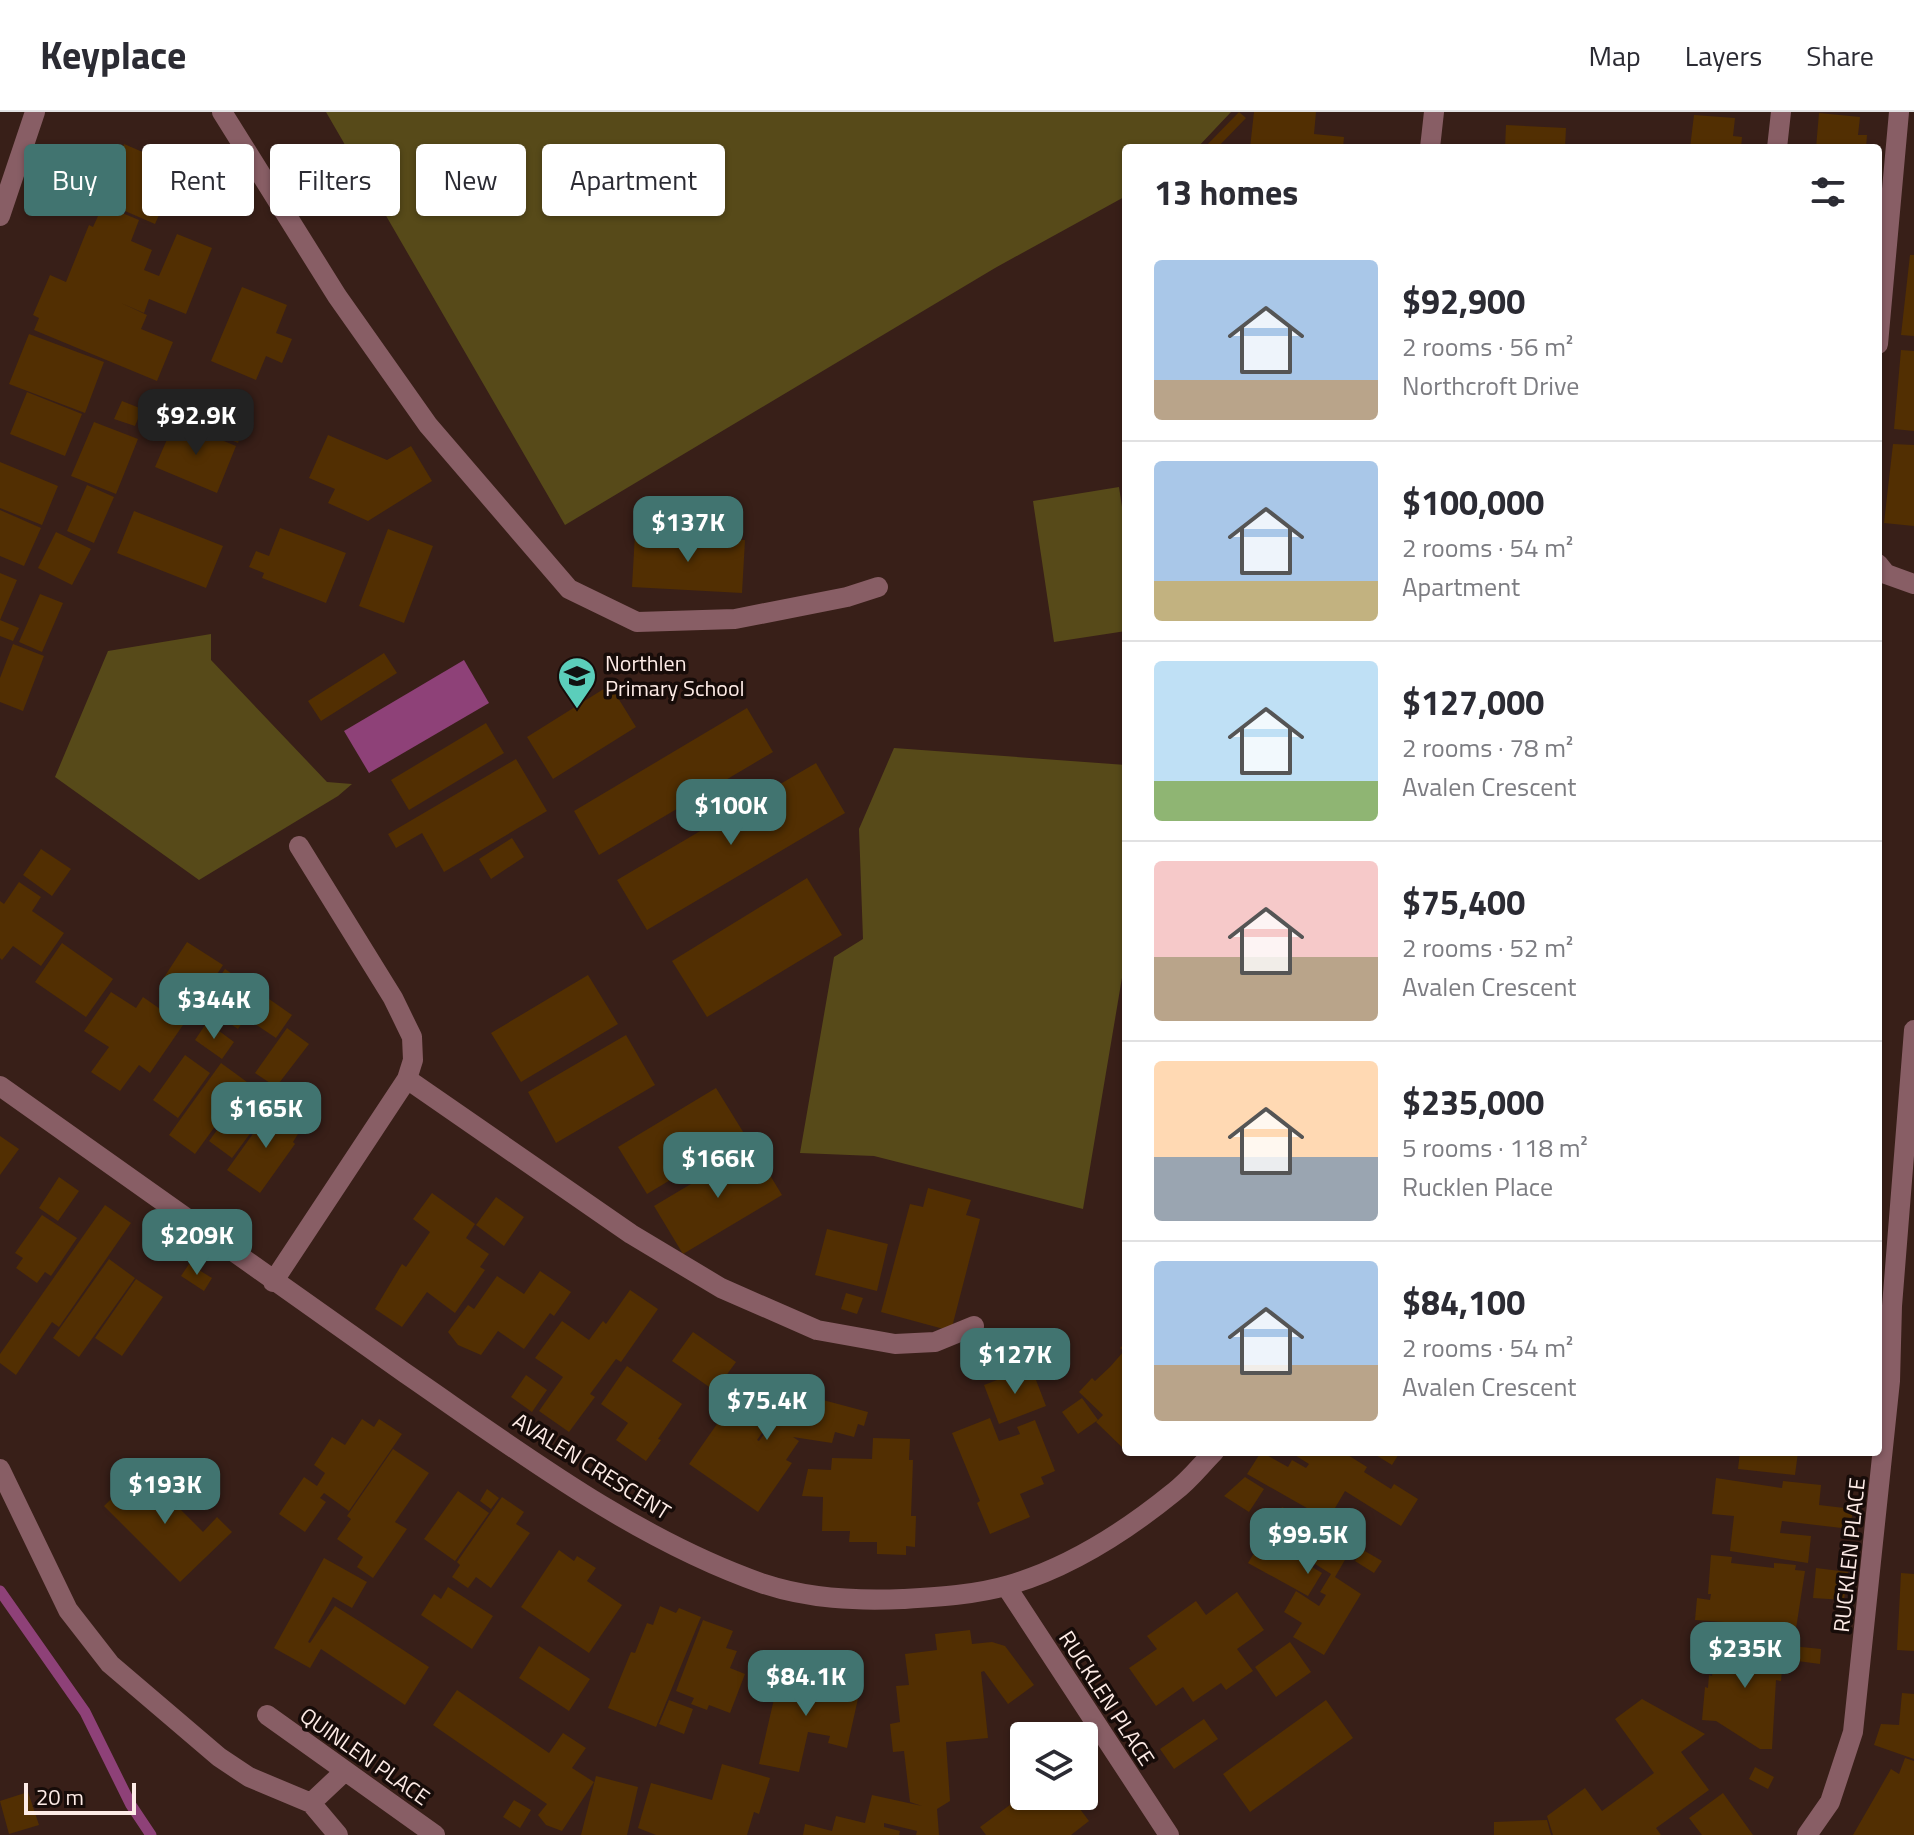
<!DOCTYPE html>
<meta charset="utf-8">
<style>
:root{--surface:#fff;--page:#f2f2f3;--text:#2b2b33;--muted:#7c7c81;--line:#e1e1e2;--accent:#417470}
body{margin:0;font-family:"Titillium Web",sans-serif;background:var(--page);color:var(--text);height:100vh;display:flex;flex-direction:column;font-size:30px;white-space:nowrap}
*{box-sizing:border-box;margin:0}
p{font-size:26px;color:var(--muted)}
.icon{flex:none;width:44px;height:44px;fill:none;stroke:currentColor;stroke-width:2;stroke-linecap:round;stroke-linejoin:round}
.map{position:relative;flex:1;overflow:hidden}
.drawer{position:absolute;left:1122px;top:32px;width:760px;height:1312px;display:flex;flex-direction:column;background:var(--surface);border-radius:8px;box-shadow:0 2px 6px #0004}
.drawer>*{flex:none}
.top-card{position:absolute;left:24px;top:32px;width:760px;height:72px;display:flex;gap:16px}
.fabs{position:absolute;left:1010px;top:1610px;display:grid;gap:16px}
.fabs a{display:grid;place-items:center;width:88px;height:88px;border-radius:8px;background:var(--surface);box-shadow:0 2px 6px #0004;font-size:40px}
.scale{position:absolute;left:24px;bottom:20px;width:112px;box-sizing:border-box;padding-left:8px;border:4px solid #fdebe6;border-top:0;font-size:22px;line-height:28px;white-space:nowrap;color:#fdebe6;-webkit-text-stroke:6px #170c09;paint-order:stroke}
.price{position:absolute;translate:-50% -68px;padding:0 18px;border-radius:16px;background:var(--accent);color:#fff;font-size:26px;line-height:52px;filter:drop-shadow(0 2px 4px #0008)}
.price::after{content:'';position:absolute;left:50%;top:48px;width:24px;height:18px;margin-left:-12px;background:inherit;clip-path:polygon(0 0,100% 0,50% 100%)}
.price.selected{background:#222;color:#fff}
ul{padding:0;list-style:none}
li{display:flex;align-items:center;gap:24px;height:200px;padding:0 32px}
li+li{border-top:2px solid var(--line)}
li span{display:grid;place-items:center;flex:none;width:224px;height:160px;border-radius:8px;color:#555}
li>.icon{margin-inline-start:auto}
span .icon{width:96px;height:96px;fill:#fffc;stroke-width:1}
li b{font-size:34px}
h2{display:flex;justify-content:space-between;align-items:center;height:96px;padding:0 32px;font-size:34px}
.pill{padding:0 28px;border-radius:8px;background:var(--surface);box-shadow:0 2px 6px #0004;font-size:28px;line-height:72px}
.pill.selected{background:var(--accent);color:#fff}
header{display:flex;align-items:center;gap:48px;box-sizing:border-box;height:112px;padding:0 40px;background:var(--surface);border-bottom:2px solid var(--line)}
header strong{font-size:38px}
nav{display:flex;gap:44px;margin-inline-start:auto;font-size:28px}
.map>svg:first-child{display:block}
.green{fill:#574a19}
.water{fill:#8e4178}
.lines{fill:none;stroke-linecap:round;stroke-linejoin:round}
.stream{stroke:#8e4178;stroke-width:11}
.building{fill:#522f02}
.minor{stroke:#885e65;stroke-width:20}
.labels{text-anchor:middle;stroke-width:7;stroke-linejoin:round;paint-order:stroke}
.poi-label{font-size:22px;fill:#fdebe6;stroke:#170c09;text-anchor:start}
.street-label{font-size:22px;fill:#fdebe6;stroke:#170c09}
</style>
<header>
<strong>Keyplace</strong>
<nav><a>Map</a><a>Layers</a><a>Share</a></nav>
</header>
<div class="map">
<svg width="1914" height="1723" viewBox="0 0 1914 1723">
<rect width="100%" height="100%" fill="#381f18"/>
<path class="green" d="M 326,0 L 1231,0 L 1197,36 L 1126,36 L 1126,84 L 995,156 L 565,413 Z
M 1119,375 L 1126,421 L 1126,519 L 1054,530 L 1033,389 Z
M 211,522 L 211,548 L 327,670 L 352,672 L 338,684 L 199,768 L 55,665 L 108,539 Z
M 894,636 L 1126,653 L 1126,842 L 1083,1097 L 874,1044 L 800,1041 L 834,845 L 863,827 L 859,717 Z"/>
<path class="water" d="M 464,548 L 489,591 L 369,661 L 344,619 Z"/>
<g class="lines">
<path class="stream" d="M 0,1479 L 85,1600 L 131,1693 L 151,1723"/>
</g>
<path class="building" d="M 1239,0 L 1246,6 L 1217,36 L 1204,36 Z
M 1254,0 L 1316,0 L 1314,22 L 1344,25 L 1343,36 L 1250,36 Z
M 1819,1 L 1860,5 L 1858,23 L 1867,23 L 1866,36 L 1816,36 Z
M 1694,3 L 1735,6 L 1733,24 L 1742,25 L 1741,36 L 1690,36 Z
M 1506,13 L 1566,16 L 1565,36 L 1505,36 Z
M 124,32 L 180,56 L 155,112 L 102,89 L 111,68 L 100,64 L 114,34 L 122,37 Z
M 103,93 L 139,108 L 131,129 L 152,138 L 144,158 L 159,164 L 177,122 L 212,136 L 186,202 L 149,187 L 144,201 L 121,191 L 147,203 L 141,217 L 173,230 L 157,269 L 34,218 L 39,206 L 33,203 L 50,163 L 66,170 L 89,113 L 93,115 Z
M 1910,143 L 1914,143 L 1914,224 L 1901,223 Z
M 242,175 L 287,193 L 276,221 L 292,227 L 282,251 L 266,244 L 256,268 L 211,249 Z
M 29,222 L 104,250 L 85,301 L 9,272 Z
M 1901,238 L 1914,239 L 1914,319 L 1894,317 Z
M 27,280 L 82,302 L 65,344 L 10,322 Z
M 122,289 L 142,297 L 135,314 L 114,307 Z
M 218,290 L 249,302 L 238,331 L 206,318 Z
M 175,309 L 236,334 L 217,381 L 155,355 Z
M 94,310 L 138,327 L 116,382 L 71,364 Z
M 328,323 L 387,348 L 411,334 L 432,369 L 368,409 L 328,391 L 335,377 L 309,366 Z
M 1893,332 L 1914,333 L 1914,414 L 1884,411 Z
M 0,350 L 58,374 L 42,413 L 0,396 Z
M 87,373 L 114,385 L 94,431 L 67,419 Z
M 0,398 L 41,416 L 24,454 L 0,444 Z
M 134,399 L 223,434 L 206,476 L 117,441 Z
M 280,416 L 346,441 L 326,491 L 262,466 L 264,461 L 249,455 L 256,439 L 269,444 Z
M 388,417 L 433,434 L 404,511 L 359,494 Z
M 56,420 L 91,437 L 72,473 L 38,456 Z
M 635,422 L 745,428 L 742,481 L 632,475 Z
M 0,461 L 17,468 L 0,508 Z
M 40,482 L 63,491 L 42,540 L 19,530 Z
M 0,508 L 19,516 L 13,529 L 0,524 Z
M 13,532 L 44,544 L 23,599 L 0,590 L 0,566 Z
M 384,541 L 397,561 L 321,609 L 308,589 Z
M 610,573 L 636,615 L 553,667 L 527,625 Z
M 747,596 L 773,640 L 599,743 L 574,699 Z
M 486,611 L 504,641 L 409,698 L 391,668 Z
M 516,647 L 547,699 L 444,760 L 422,721 L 396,736 L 388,722 Z
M 816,651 L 845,701 L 647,818 L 617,768 Z
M 512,726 L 524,745 L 491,767 L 479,747 Z
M 41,737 L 71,757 L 52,784 L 23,763 Z
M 807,766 L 842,823 L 707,905 L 672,849 Z
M 19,770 L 41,785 L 32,799 L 64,821 L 41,854 L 13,834 L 2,848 L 0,846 L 0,789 L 4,792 Z
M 187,830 L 223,853 L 199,890 L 163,867 Z
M 62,831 L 113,867 L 86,905 L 35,870 Z
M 225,857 L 262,882 L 238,917 L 201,892 Z
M 588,863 L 618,912 L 521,970 L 491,921 Z
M 111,880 L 136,896 L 143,885 L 183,913 L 150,961 L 139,953 L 120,979 L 91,960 L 109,935 L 84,919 Z
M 269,887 L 292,903 L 276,926 L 252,910 Z
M 207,910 L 234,930 L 222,947 L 195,928 Z
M 287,916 L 309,932 L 276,975 L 255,961 Z
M 626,923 L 655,973 L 556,1031 L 528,980 Z
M 185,943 L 210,961 L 178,1006 L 153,988 Z
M 221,951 L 247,970 L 195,1042 L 169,1023 Z
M 716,976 L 745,1023 L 647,1082 L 618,1035 Z
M 237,991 L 260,1008 L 232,1046 L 209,1029 Z
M 277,995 L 303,1014 L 293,1030 L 295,1032 L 260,1081 L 227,1058 L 262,1009 L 265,1011 Z
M 0,1024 L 19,1037 L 0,1063 Z
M 753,1035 L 782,1083 L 683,1142 L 654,1094 Z
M 59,1065 L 79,1079 L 58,1109 L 39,1096 Z
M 928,1076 L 971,1088 L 966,1103 L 980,1107 L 951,1219 L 881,1200 L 910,1092 L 923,1095 Z
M 432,1081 L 475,1112 L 466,1126 L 489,1142 L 480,1155 L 485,1158 L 455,1201 L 427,1180 L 402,1215 L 375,1197 L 402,1152 L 406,1155 L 430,1120 L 413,1107 Z
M 496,1085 L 524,1105 L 504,1134 L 476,1113 Z
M 105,1093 L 131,1111 L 59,1215 L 52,1210 L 16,1263 L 0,1251 L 0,1242 Z
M 42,1103 L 77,1126 L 51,1164 L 45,1160 L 37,1171 L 16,1156 L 23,1146 L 15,1141 Z
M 827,1117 L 888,1132 L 877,1179 L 815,1163 Z
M 109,1147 L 135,1166 L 79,1245 L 53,1226 Z
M 189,1152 L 212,1166 L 204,1179 L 181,1164 Z
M 540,1159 L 571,1180 L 554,1204 L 550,1201 L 524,1237 L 498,1219 L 481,1243 L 458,1233 L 448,1220 L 468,1193 L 474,1197 L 497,1164 L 524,1182 Z
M 136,1167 L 163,1185 L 122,1244 L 95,1226 Z
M 630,1178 L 658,1197 L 621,1250 L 616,1247 L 590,1282 L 595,1285 L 569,1320 L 539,1299 L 563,1265 L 535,1246 L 562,1209 L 589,1228 L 603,1209 L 606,1212 Z
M 846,1181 L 863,1186 L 857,1202 L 841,1197 Z
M 693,1220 L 736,1250 L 715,1279 L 672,1249 Z
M 1126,1230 L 1126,1339 L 1096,1310 L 1103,1303 L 1079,1280 L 1092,1266 L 1095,1269 L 1110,1255 L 1124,1239 L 1120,1236 Z
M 627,1254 L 682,1292 L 658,1327 L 661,1328 L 646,1349 L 616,1328 L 628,1311 L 601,1292 Z
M 1031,1255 L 1046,1294 L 999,1312 L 984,1273 Z
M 526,1263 L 547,1278 L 532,1300 L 511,1285 Z
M 745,1272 L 779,1297 L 757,1328 L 759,1329 L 772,1311 L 777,1314 L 790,1294 L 784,1289 L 788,1283 L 812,1286 L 811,1291 L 822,1292 L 823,1288 L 868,1300 L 864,1314 L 858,1312 L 854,1325 L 835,1320 L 832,1331 L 793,1325 L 799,1329 L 786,1348 L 792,1351 L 758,1400 L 689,1352 Z
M 1082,1286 L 1098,1308 L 1078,1322 L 1062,1300 Z
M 990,1306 L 999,1329 L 1020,1322 L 1017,1315 L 1035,1308 L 1055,1359 L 1041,1365 L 1044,1372 L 1020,1382 L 1030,1405 L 990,1422 L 977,1391 L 980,1389 L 952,1321 Z
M 362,1307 L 374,1315 L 379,1307 L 402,1322 L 349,1399 L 324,1381 L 320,1386 L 326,1390 L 305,1420 L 279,1402 L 304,1365 L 317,1374 L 325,1361 L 314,1353 L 332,1325 L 345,1333 Z
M 873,1326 L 910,1327 L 909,1348 L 913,1348 L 911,1404 L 916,1404 L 915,1435 L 906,1434 L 906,1443 L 877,1442 L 877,1430 L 849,1430 L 850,1419 L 822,1419 L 823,1385 L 802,1384 L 808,1357 L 831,1358 L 832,1346 L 872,1347 Z
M 393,1337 L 429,1361 L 395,1410 L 407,1417 L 373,1466 L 357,1455 L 363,1445 L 337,1427 L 351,1407 L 347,1404 Z
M 1261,1340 L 1288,1355 L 1292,1348 L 1306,1356 L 1309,1352 L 1290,1340 L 1343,1340 L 1367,1355 L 1364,1360 L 1391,1377 L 1394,1372 L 1418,1387 L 1401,1414 L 1345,1379 L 1328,1408 L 1247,1362 Z
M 1371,1340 L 1400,1340 L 1392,1353 Z
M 1740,1340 L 1798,1340 L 1795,1363 L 1738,1357 Z
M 141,1358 L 203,1420 L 217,1405 L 232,1420 L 180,1470 L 104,1394 Z
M 1245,1365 L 1264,1377 L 1249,1400 L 1224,1384 Z
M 1716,1366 L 1782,1376 L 1783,1369 L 1821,1373 L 1819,1393 L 1853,1397 L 1850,1417 L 1782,1409 L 1780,1421 L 1811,1424 L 1808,1451 L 1730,1439 L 1734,1404 L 1712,1402 Z
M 487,1377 L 499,1386 L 491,1397 L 480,1389 Z
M 458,1379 L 489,1401 L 455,1449 L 424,1427 Z
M 502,1385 L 524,1400 L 516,1412 L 530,1421 L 491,1476 L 476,1465 L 468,1476 L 452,1465 L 460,1453 L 457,1450 Z
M 1282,1395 L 1353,1434 L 1335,1465 L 1361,1482 L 1324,1543 L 1293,1525 L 1302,1511 L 1284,1500 L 1296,1479 L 1319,1494 L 1326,1483 L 1320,1480 L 1331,1462 L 1304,1445 L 1302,1449 L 1322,1461 L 1308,1484 L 1248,1451 Z
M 559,1438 L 574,1449 L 577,1444 L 596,1456 L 587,1469 L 622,1493 L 589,1541 L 521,1495 Z
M 1363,1438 L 1382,1449 L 1374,1461 L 1355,1449 Z
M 1711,1443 L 1732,1445 L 1731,1451 L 1774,1456 L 1774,1451 L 1796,1453 L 1795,1458 L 1805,1459 L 1795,1523 L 1724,1517 L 1724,1510 L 1695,1508 L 1697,1486 L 1710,1488 L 1711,1482 L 1708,1482 Z
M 324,1446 L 367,1470 L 352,1496 L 333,1485 L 308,1530 L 310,1531 L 335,1494 L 359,1509 L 429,1555 L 405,1593 L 321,1537 L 310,1556 L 274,1536 Z
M 1816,1456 L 1848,1460 L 1844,1488 L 1813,1486 Z
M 1901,1461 L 1914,1462 L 1914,1539 L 1897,1538 Z
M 448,1475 L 493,1504 L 472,1537 L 421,1503 L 434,1482 L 441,1487 Z
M 1237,1480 L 1264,1518 L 1237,1537 L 1253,1559 L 1226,1578 L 1221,1571 L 1193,1590 L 1183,1575 L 1156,1594 L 1129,1556 L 1157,1537 L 1147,1524 L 1196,1489 L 1206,1503 Z
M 660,1494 L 676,1501 L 679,1496 L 701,1505 L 656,1615 L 608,1596 L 631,1540 L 635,1541 L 647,1511 L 653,1513 Z
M 703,1508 L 733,1519 L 726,1536 L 737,1539 L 730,1556 L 745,1562 L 730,1601 L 709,1593 L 707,1598 L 691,1592 L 694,1586 L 676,1579 Z
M 970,1518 L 972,1532 L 992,1530 L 1005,1534 L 1034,1573 L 1008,1592 L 984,1559 L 981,1560 L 988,1626 L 946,1630 L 950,1689 L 937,1697 L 939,1723 L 916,1723 L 917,1719 L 884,1711 L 884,1715 L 900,1719 L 899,1723 L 803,1723 L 805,1712 L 832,1719 L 836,1704 L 865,1711 L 872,1683 L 922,1694 L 910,1690 L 904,1639 L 893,1640 L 890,1612 L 900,1610 L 896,1574 L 909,1573 L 905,1542 L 937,1538 L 935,1522 Z
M 1715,1529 L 1784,1534 L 1781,1569 L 1776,1568 L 1772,1637 L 1760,1637 L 1716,1609 L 1702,1608 L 1705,1575 L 1708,1576 L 1709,1563 L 1712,1564 Z
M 1290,1530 L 1311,1560 L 1276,1585 L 1255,1555 Z
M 539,1534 L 590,1567 L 569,1599 L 519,1566 Z
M 1792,1534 L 1821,1537 L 1820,1552 L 1790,1548 Z
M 797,1560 L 845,1570 L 843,1579 L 859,1582 L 847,1636 L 828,1631 L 830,1624 L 808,1620 L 799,1660 L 759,1652 L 780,1561 L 797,1564 Z
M 457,1578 L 549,1641 L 563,1621 L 586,1636 L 572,1656 L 594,1670 L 562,1719 L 546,1713 L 538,1703 L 547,1692 L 433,1613 Z
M 1902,1581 L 1914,1582 L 1914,1647 L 1874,1633 L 1881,1612 L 1899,1613 Z
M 1642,1587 L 1705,1622 L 1681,1640 L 1709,1678 L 1656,1716 L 1661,1723 L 1553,1723 L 1547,1704 L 1585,1676 L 1602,1699 L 1654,1661 L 1615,1607 Z
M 669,1588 L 693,1597 L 684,1622 L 659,1612 Z
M 1326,1588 L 1353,1626 L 1250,1700 L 1223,1662 Z
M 1204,1607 L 1218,1627 L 1174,1657 L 1160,1637 Z
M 1905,1646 L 1914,1649 L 1914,1723 L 1853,1723 L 1891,1657 L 1899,1662 Z
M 722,1652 L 770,1666 L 759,1702 L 754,1700 L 747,1723 L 656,1723 L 638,1716 L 651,1671 L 712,1688 Z
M 1755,1655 L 1774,1665 L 1768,1677 L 1749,1667 Z
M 596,1664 L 638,1675 L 627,1723 L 581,1723 Z
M 28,1680 L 39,1713 L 9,1722 L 0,1689 Z
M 1723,1681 L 1753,1723 L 1702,1723 L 1689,1706 Z
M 1070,1684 L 1089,1709 L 1071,1723 L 986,1723 L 980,1715 L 1022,1684 Z
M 514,1688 L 531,1698 L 520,1716 L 503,1705 Z
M 1547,1708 L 1551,1723 L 1494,1723 L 1494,1710 Z"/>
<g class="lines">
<path class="minor" d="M 222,0 L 337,184 L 428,313 L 569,477 L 637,510 L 735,507 L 847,485 L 878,475
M 1430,36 L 1434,0
M 1777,36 L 1781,0
M 0,104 L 35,0
M 1878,232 L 1899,0
M 1878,452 L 1886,462 L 1914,472
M 407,967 L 631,1122 L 721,1176 L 817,1218 L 895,1232 L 935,1230 L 974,1214
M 0,974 C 136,1069 269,1166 405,1261 C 517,1338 634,1427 764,1472 C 809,1487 856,1489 903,1487 C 938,1485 975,1483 1009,1473 C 1068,1456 1126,1419 1174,1380 C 1189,1369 1201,1353 1214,1340
M 273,1170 L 407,967 L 413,948 L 412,925 L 393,886 L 299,734
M 0,1357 L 68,1498 L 110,1552 L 219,1645 L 249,1665 L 311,1691 L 345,1659
M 1006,1474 L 1169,1723
M 267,1603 L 435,1723
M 311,1691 L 338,1723
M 1807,1723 L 1830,1690 L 1853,1620 L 1890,1269 L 1892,1194 L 1914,918"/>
</g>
<defs>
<symbol id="school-pin" viewBox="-11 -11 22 30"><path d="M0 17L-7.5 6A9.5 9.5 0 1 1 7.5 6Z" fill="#5bcebb" stroke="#170c09"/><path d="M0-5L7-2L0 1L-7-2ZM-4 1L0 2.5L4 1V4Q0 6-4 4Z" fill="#111"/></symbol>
</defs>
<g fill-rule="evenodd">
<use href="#school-pin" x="555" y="542" width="44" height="60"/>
</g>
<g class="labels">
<g class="poi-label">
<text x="605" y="559">Northlen<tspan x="605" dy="25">Primary School</tspan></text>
</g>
<g class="street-label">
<text transform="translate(592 1354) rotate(32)" y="8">AVALEN CRESCENT</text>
<text transform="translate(1849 1443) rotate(-84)" y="8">RUCKLEN PLACE</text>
<text transform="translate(1107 1586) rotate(57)" y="8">RUCKLEN PLACE</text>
<text transform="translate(365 1644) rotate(35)" y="8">QUINLEN PLACE</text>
</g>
</g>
</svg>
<div class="fabs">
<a><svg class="icon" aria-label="layers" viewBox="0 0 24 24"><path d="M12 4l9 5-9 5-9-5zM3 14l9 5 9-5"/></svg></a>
</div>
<div class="scale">20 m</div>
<b class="price selected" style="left:196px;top:345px">$92.9K</b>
<b class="price" style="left:688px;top:452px">$137K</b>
<b class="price" style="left:731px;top:735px">$100K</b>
<b class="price" style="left:214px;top:929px">$344K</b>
<b class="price" style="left:266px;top:1038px">$165K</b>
<b class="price" style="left:718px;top:1088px">$166K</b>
<b class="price" style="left:197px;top:1165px">$209K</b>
<b class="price" style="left:1015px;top:1284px">$127K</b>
<b class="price" style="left:767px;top:1330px">$75.4K</b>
<b class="price" style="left:165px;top:1414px">$193K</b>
<b class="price" style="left:1308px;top:1464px">$99.5K</b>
<b class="price" style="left:1745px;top:1578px">$235K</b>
<b class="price" style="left:806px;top:1606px">$84.1K</b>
<div class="top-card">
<a class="pill selected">Buy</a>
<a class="pill">Rent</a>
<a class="pill">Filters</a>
<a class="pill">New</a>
<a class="pill">Apartment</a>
</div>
<section class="drawer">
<h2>13 homes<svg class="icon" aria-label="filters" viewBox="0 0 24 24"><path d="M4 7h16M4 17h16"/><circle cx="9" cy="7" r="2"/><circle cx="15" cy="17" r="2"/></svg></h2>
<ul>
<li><span style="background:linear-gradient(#a9c7e8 75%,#b9a48a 0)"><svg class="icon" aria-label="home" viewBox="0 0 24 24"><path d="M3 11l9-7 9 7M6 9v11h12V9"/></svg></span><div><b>$92,900</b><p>2 rooms · 56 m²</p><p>Northcroft Drive</p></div></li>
<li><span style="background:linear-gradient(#a9c7e8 75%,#c2b280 0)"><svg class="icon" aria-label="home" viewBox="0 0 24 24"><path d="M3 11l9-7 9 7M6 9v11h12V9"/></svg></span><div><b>$100,000</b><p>2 rooms · 54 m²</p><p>Apartment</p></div></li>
<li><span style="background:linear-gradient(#bfe0f5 75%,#8fb573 0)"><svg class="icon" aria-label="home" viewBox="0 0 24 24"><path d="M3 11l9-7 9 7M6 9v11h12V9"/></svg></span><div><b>$127,000</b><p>2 rooms · 78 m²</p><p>Avalen Crescent</p></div></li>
<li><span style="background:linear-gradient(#f6c9c9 60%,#b9a48a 0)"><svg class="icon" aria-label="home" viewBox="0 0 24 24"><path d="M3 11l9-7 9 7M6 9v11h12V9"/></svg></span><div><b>$75,400</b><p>2 rooms · 52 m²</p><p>Avalen Crescent</p></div></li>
<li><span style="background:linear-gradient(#ffd9b3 60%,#9aa5b1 0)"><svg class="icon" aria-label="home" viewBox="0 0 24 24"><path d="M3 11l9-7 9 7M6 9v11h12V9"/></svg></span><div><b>$235,000</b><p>5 rooms · 118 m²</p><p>Rucklen Place</p></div></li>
<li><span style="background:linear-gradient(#a9c7e8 65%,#b9a48a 0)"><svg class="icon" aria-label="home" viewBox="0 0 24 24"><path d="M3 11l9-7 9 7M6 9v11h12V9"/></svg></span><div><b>$84,100</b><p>2 rooms · 54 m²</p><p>Avalen Crescent</p></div></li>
</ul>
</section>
</div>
